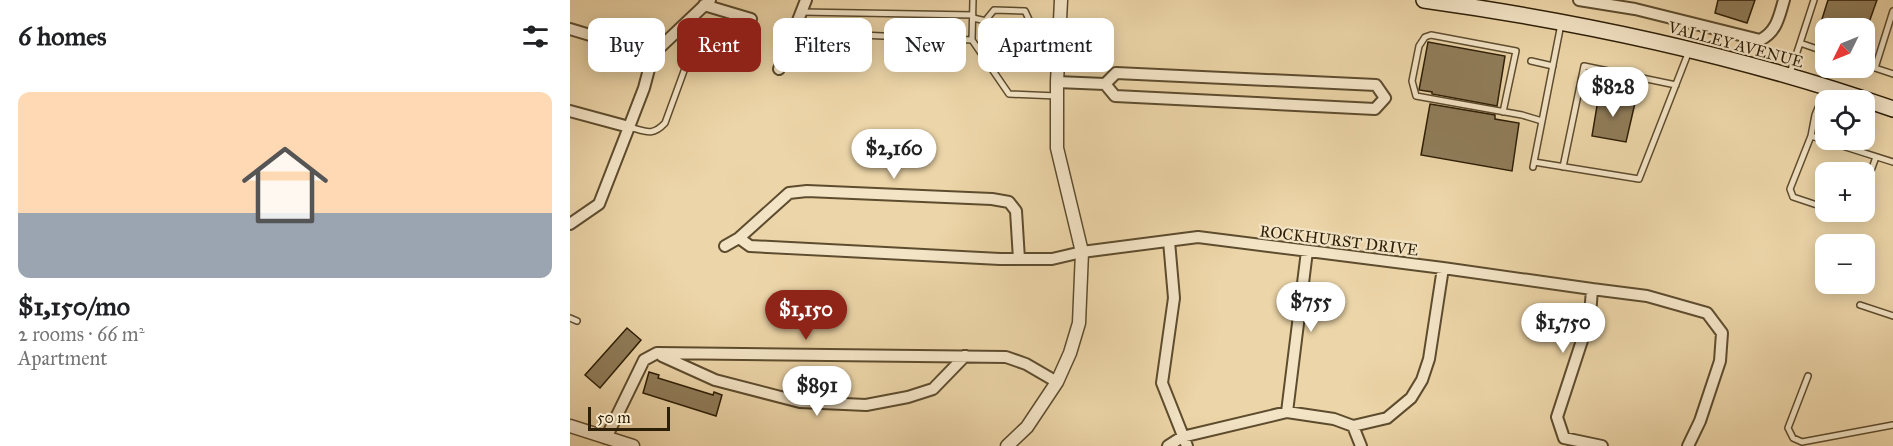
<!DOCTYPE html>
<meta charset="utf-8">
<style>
:root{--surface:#fff;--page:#f2f2f2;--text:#202124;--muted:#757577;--line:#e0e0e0;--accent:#8f2418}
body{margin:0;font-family:"IM FELL Great Primer",serif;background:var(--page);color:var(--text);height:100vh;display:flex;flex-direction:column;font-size:22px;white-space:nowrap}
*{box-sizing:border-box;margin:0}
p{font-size:20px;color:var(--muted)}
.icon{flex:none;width:33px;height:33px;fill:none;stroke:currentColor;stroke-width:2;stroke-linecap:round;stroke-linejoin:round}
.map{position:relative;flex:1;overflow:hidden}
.sheet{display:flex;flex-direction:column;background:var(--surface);width:570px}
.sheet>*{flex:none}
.top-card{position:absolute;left:18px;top:18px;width:570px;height:54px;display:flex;gap:12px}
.needle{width:39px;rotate:227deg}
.fabs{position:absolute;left:1245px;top:18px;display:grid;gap:12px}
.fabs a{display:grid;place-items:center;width:60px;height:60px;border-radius:12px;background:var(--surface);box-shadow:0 3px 15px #0003;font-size:30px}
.scale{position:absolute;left:18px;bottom:15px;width:82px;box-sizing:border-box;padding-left:6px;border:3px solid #2d1e06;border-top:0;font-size:16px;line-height:21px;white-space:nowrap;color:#2d1e06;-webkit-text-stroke:4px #f3e4c6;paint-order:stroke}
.price{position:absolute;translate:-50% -51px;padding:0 14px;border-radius:21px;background:#fff;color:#222;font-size:20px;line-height:39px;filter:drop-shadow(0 2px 3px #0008)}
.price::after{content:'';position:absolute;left:50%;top:36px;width:18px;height:14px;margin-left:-9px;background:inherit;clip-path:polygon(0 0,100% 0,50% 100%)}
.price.current{background:var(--accent);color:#fff}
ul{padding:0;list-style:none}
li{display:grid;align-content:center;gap:12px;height:318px;padding:0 18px}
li+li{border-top:2px solid var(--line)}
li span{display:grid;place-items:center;height:186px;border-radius:12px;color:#555}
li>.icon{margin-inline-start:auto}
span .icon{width:108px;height:108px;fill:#fffc;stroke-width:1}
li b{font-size:26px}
h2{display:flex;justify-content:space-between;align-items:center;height:72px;padding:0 18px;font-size:26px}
.tag{padding:0 21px;border-radius:12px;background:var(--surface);box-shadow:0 3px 15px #0003;font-size:21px;line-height:54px}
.tag.current{background:var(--accent);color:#fff}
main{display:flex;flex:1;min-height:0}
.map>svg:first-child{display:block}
.building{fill:#907d5a;stroke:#2d1e06;stroke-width:1.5}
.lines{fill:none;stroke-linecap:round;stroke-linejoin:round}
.service-casing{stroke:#5d4c2e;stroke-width:8}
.minor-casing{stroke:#5d4c2e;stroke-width:14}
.tertiary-casing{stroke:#5d4c2e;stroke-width:15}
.secondary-casing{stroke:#2d1e06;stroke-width:18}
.service{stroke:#f3e4c6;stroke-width:5}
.minor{stroke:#f3e4c6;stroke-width:10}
.tertiary{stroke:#f3e4c6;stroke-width:12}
.secondary{stroke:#f3e4c6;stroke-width:15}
.labels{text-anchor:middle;stroke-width:4.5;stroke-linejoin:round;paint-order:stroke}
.street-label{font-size:16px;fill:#2d1e06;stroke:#f3e4c6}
</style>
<main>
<section class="sheet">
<h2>6 homes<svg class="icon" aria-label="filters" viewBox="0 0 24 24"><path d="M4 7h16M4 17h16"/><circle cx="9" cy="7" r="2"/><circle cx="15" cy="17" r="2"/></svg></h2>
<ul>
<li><span style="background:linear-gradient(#ffd9b3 65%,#9aa5b1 0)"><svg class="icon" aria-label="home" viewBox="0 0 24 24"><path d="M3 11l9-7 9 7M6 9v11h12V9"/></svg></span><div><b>$1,150/mo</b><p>2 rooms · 66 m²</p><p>Apartment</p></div></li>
</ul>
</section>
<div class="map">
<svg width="1323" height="446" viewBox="0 0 1323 446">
<rect width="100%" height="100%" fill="#ecd5a8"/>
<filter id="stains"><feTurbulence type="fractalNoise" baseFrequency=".00333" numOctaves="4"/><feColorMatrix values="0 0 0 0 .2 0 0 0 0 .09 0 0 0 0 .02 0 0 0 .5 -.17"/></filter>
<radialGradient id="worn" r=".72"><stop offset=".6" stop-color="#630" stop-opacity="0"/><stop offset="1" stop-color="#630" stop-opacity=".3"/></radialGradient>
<path class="building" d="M 1148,0 L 1185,0 L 1177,23 L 1145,13 Z
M 1258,0 L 1307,0 L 1297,28 L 1256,28 L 1256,41 L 1246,38 Z
M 858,42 L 935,56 L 927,106 L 862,94 L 862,92 L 849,90 Z
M 1029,94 L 1065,103 L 1056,142 L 1022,136 Z
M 860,104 L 925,115 L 925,119 L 949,123 L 942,171 L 851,155 Z
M 57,328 L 71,340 L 30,388 L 15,375 Z
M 79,372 L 89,375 L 88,378 L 143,395 L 144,392 L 152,395 L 146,416 L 73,393 Z"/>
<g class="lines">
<defs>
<path id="service" d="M 403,0 L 402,40 L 439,94 L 487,96
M 1323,11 L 1305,68 L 1323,74
M 231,12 L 403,15
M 403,18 L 429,24
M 415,21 L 424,10 L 455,11 L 462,26
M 416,22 L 429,35
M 448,25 L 490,27
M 224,32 L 402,40
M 448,36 L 462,26
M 1230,43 L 1244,0
M 961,61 L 983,66
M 1294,65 L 1305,68
M 1219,76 L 1230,43 L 1256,52
M 1256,89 L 1245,115 L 1241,136 L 1323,162
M 933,112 L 946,51 L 861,35 L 855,37 L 849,46 L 842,81 L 846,96 L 952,115 L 972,121
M 59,127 C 75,131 82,137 95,123 L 122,49 C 122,41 114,36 108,31
M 1241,136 L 1220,189 L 1223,197 L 1256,208
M 964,162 L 1069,179 L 1119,51
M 963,167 L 991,24
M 993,167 L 1014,66 L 1106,85
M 1294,190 L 1306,157
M 1264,212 L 1281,217 L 1287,212
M 1290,305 L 1323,316
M 0,318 L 7,321
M 1238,376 L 1218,428 L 1223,438 L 1232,442 L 1323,425"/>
<path id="minor" d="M 1009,0 L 1065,9 L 1190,40 C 1207,32 1209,16 1214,0
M 134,5 L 181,19
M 0,29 L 83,54
M 209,69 L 236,0
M 546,73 L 806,85 L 815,98 L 805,109 L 545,96 L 535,84 Z
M 487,82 L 535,84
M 0,111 L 59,127 L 29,204 L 0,224
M 59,127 L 74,88 L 83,54 L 140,0
M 169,238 L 180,246 L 430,259 L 482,259 L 512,252 L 628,237 L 873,268 L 1022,289
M 599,241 L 604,298 L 592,383 L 617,446
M 155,246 L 169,238 L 219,193 L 237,191 L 422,199 L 439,202 L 446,211 L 449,259
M 92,356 L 145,380 L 230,402 L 296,405 L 338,397 L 363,389 L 395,356
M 717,412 L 737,251
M 783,426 L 791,446
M 36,438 L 74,360 L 87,353 L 436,357 L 456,364 L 487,382
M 598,446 L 612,437 L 717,412 L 764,419 L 783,426 L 817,418 L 841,398 L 852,380 L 859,359 L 873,268
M 1032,446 L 994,438 L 987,417 L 1020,316 L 1022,289 L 1077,296 L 1137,313 L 1152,333 L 1150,361 L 1130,421 L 1118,446"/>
<path id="tertiary" d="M 0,426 L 63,446
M 437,446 L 457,427 L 487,382 L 500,353 L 509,323 L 512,252 L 487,148 L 487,82 L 491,0"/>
<path id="secondary" d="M 854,0 C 1013,22 1171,56 1323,109"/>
</defs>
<use href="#service" class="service-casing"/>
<use href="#minor" class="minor-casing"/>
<use href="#tertiary" class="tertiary-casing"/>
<use href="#secondary" class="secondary-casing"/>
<use href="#service" class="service"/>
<use href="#minor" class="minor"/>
<use href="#tertiary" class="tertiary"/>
<use href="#secondary" class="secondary"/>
</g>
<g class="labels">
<g class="street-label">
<text transform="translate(1166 44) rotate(15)" y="6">VALLEY AVENUE</text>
<text transform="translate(769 240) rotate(7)" y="6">ROCKHURST DRIVE</text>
</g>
</g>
<rect width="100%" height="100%" filter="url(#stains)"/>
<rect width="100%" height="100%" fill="url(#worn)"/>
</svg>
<div class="fabs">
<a><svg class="needle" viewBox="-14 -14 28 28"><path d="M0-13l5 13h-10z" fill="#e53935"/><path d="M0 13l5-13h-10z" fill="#757577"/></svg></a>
<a><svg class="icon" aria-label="locate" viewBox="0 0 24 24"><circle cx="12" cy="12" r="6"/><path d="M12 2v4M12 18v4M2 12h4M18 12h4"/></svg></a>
<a>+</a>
<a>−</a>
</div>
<div class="scale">50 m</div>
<b class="price" style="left:1043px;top:118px">$828</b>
<b class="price" style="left:324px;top:180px">$2,160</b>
<b class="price" style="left:741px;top:333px">$755</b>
<b class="price current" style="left:236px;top:341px">$1,150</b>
<b class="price" style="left:993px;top:354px">$1,750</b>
<b class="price" style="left:247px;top:417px">$891</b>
<div class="top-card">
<a class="tag">Buy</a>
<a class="tag current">Rent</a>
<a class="tag">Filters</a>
<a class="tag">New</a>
<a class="tag">Apartment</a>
</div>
</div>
</main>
